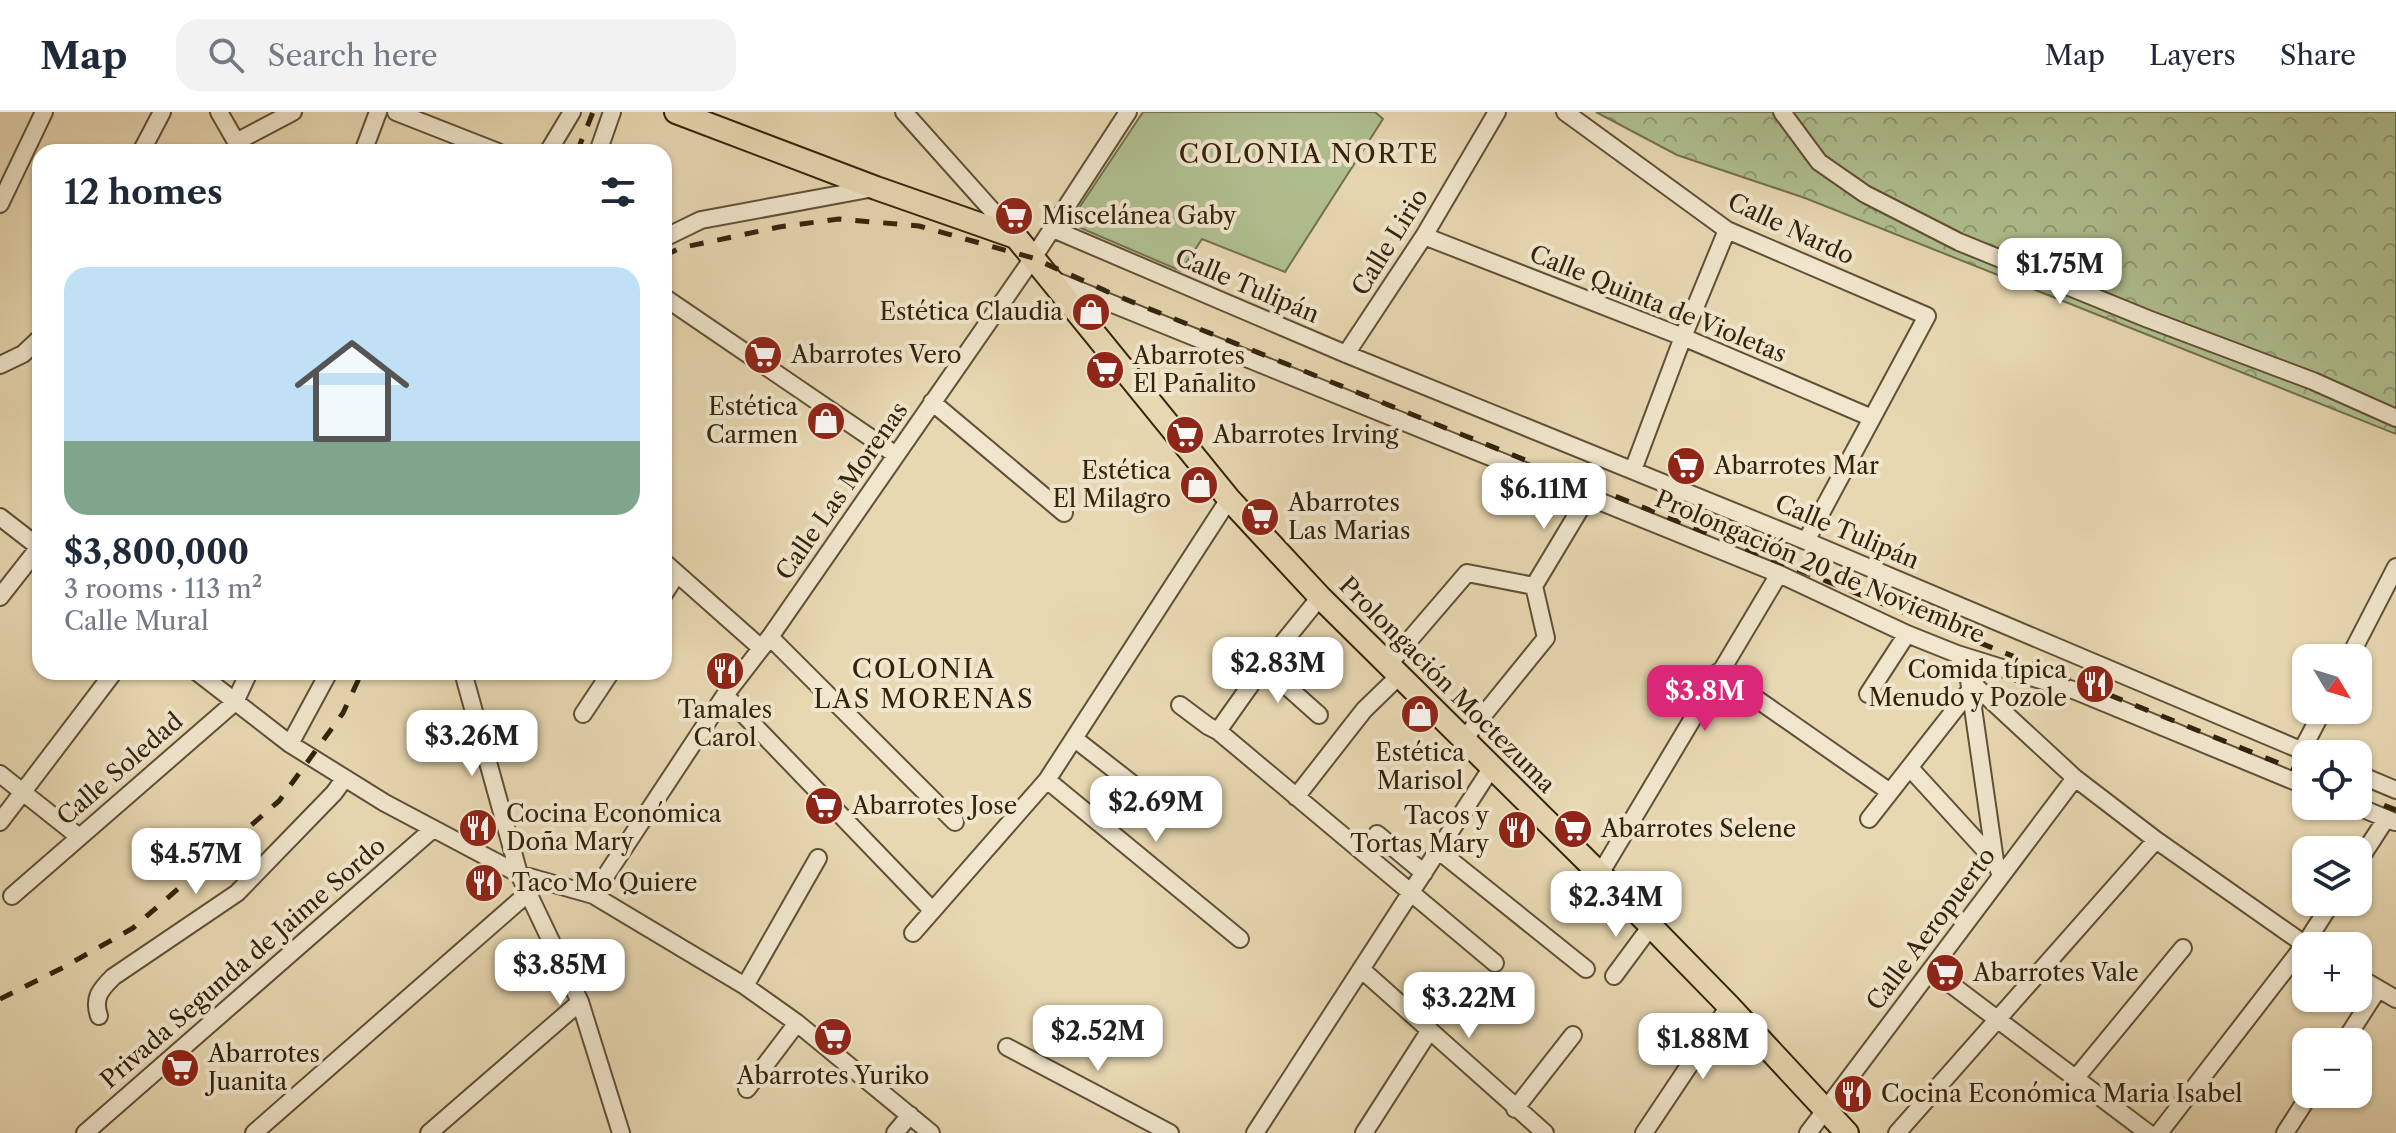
<!DOCTYPE html>
<meta charset="utf-8">
<style>
:root{--surface:#fff;--page:#f2f2f3;--text:#1f2937;--muted:#747a83;--line:#e0e1e3;--accent:#db2777}
body{margin:0;font-family:"Libre Caslon Text",serif;background:var(--page);color:var(--text);height:100vh;display:flex;flex-direction:column;font-size:30px;white-space:nowrap}
*{box-sizing:border-box;margin:0}
p{font-size:26px;color:var(--muted)}
.icon{flex:none;width:44px;height:44px;fill:none;stroke:currentColor;stroke-width:2;stroke-linecap:round;stroke-linejoin:round}
.map{position:relative;flex:1;overflow:hidden}
.drawer{position:absolute;left:32px;top:32px;width:640px;height:536px;display:flex;flex-direction:column;background:var(--surface);border-radius:24px;box-shadow:0 2px 6px #0004}
.drawer>*{flex:none}
.needle{width:52px;rotate:128deg}
.fabs{position:absolute;left:2292px;top:532px;display:grid;gap:16px}
.fabs a{display:grid;place-items:center;width:80px;height:80px;border-radius:16px;background:var(--surface);box-shadow:0 2px 6px #0004;font-size:40px}
.price{position:absolute;translate:-50% -68px;padding:0 18px;border-radius:16px;background:#fff;color:#222;font-size:26px;line-height:52px;filter:drop-shadow(0 2px 4px #0008)}
.price::after{content:'';position:absolute;left:50%;top:48px;width:24px;height:18px;margin-left:-12px;background:inherit;clip-path:polygon(0 0,100% 0,50% 100%)}
.price.active{background:var(--accent);color:#fff}
ul{padding:0;list-style:none}
li{display:grid;align-content:center;gap:16px;height:424px;padding:0 32px}
li span{display:grid;place-items:center;height:248px;border-radius:24px;color:#555}
li>.icon{margin-inline-start:auto}
span .icon{width:144px;height:144px;fill:#fffc;stroke-width:1}
li b{font-size:34px}
h2{display:flex;justify-content:space-between;align-items:center;height:96px;padding:0 32px;font-size:34px}
header{display:flex;align-items:center;gap:48px;box-sizing:border-box;height:112px;padding:0 40px;background:var(--surface);border-bottom:2px solid var(--line)}
header strong{font-size:38px}
nav{display:flex;gap:44px;margin-inline-start:auto;font-size:28px}
.search{width:560px;height:72px;background:var(--page);display:flex;align-items:center;gap:20px;box-sizing:border-box;padding:0 28px;border-radius:24px;color:var(--muted);font-size:30px}
.map>svg:first-child{display:block}
.grass{fill:#b0c090;stroke:#72724e;stroke-width:2}
.park{fill:url(#park-crowns);stroke:#72724e;stroke-width:2}
.lines{fill:none;stroke-linecap:round;stroke-linejoin:round}
.minor-casing{stroke:#605035;stroke-width:20}
.major-casing{stroke:#33230b;stroke-width:26}
.minor{stroke:#f0e6cd;stroke-width:16}
.major{stroke:#e8d8b2;stroke-width:22}
.rail{stroke:#33230b;stroke-width:5;stroke-dasharray:14 14;stroke-linecap:butt}
.labels{text-anchor:middle;stroke-width:8;stroke-linejoin:round;paint-order:stroke}
.poi-label{font-size:24px;fill:#33230b;stroke:#f0e6cd;text-anchor:start}
.street-label{font-size:24px;fill:#33230b;stroke:#f0e6cd}
.neighbourhood-label{font-size:26px;letter-spacing:2px;fill:#33230b;stroke:#f0e6cd}
</style>
<header>
<strong>Map</strong>
<div class="search"><svg class="icon" aria-label="search" viewBox="0 0 24 24"><circle cx="10" cy="10" r="6"/><path d="M15 15l6 6"/></svg>Search here</div>
<nav><a>Map</a><a>Layers</a><a>Share</a></nav>
</header>
<div class="map">
<svg width="2396" height="1021" viewBox="0 0 2396 1021">
<defs>
<pattern id="park-crowns" width="20" height="18" patternUnits="userSpaceOnUse" patternTransform="scale(2)"><rect width="20" height="18" fill="#b0c090"/><path d="M2 6a3 3 0 1 1 6 0M12 15a3 3 0 1 1 6 0" fill="none" stroke="#909c74"/></pattern>
</defs>
<rect width="100%" height="100%" fill="#e8d8b2"/>
<filter id="stains"><feTurbulence type="fractalNoise" baseFrequency=".0025" numOctaves="4"/><feColorMatrix values="0 0 0 0 .2 0 0 0 0 .09 0 0 0 0 .02 0 0 0 .5 -.17"/></filter>
<radialGradient id="worn" r=".72"><stop offset=".6" stop-color="#630" stop-opacity="0"/><stop offset="1" stop-color="#630" stop-opacity=".3"/></radialGradient>
<path class="grass" d="M 1143,0 L 1375,0 L 1383,7 L 1285,160 L 1202,127 L 1181,159 L 1069,111 Z"/>
<path class="park" d="M 1596,0 L 2396,0 L 2396,322 L 1805,86 L 1677,43 Z"/>
<g class="lines">
<defs>
<path id="minor" d="M 219,0 L 242,40
M 396,0 L 498,40
M 904,0 L 1014,123
M 1565,0 L 1727,118 L 1927,204 L 1806,429
M 1782,0 L 1819,50 L 1865,82 L 1959,130 L 2148,207 L 2313,269 L 2396,306
M 236,30 L 293,0
M 141,40 L 162,0
M 363,40 L 378,0
M 548,40 L 572,0
M 598,40 L 612,0
M 0,92 L 44,0
M 1053,117 L 1346,242 L 1806,429 L 2310,642
M 1424,124 L 1683,225 L 1872,306
M 664,126 L 701,108 L 874,76
M 1051,167 L 1779,462 L 1907,522 L 1957,542 L 2076,579 L 2306,674
M 664,185 L 896,343
M 1346,242 L 1424,124 L 1497,0
M 0,253 L 23,242 L 40,226
M 932,290 L 1064,401
M 1633,358 L 1683,225 L 1727,118
M 0,405 L 40,436
M 664,450 L 761,536
M 664,482 L 677,462
M 0,485 L 40,434
M 770,525 L 955,710
M 1957,542 L 1969,568 L 2075,666 L 2156,728 L 2307,834
M 2349,546 L 2396,455
M 1388,553 L 1467,461 L 1534,474
M 1264,554 L 1319,603
M 197,560 L 290,632 L 385,691 L 519,762 L 593,783 L 745,874 L 797,911 L 931,1021
M 463,560 L 519,762 L 580,890 L 621,1021
M 1718,560 L 1890,680
M 1969,568 L 1995,749 L 2001,763
M 1868,582 L 1907,522
M 725,583 L 932,798
M 1180,593 L 1208,614 L 1218,619 L 1495,851
M 583,602 L 611,560
M 1218,619 L 1264,554 L 1320,485
M 1075,627 L 1171,702
M 1464,627 L 1546,526 L 1534,474 L 1588,384
M 290,632 L 329,560
M 2302,638 L 2323,598
M 1910,656 L 1995,749
M 0,662 L 78,724
M 2358,662 L 2396,678
M 1047,668 L 1240,827
M 1296,685 L 1364,598 L 1399,564
M 2356,694 L 2395,710
M 1869,707 L 1971,577
M 0,710 L 114,560
M 1377,722 L 1424,761
M 1439,739 L 1586,857
M 2358,750 L 2386,707
M 1600,762 L 1779,462
M 593,783 L 725,583 L 770,525 L 1033,146 L 1128,0
M 12,784 L 235,590 L 249,560
M 913,821 L 1047,668 L 1229,387
M 1361,857 L 1545,1021
M 1932,858 L 2148,1021
M 1614,864 L 1651,814
M 2358,865 L 2396,887
M 745,874 L 818,746
M 99,904 C 93,886 100,878 113,865 L 237,781 L 334,681 L 345,666
M 2344,930 L 2378,877
M 1007,935 L 1170,1021
M 2075,967 L 2183,836
M 747,977 L 797,911
M 1515,997 L 1573,923
M 85,1021 L 433,717
M 254,1021 L 528,781
M 429,1021 L 580,890
M 895,1021 L 910,1003
M 1255,1021 L 1492,655
M 1364,1021 L 1430,918
M 1644,1021 L 1729,894
M 1808,1021 L 2075,666
M 1897,1021 L 2156,728
M 2159,1021 L 2305,832 L 2332,790
M 2285,1021 L 2310,982"/>
<path id="major" d="M 676,0 L 876,76 L 1016,125 L 1229,387 L 1320,485 L 1600,762 L 1729,894 L 1847,1021"/>
</defs>
<use href="#minor" class="minor-casing"/>
<use href="#major" class="major-casing"/>
<use href="#minor" class="minor"/>
<use href="#major" class="major"/>
<path class="rail" d="M 577,40 L 593,0
M 664,144 L 680,136 L 779,115 L 839,107 L 919,114 L 1033,146 L 1115,183 L 2306,662
M 2358,683 L 2396,698
M 0,887 L 64,855 L 133,816 L 279,689 L 343,601 L 362,560"/>
</g>
<defs>
<symbol id="supermarket-disc" viewBox="-11 -11 22 22"><circle r="9.5" fill="#8f2418" stroke="#f0e6cd"/><path d="M-6-5.5h2.5l.6 2H6L4.5 2H-2.5L-4.4-4H-6ZM-1.5 3.2a1.3 1.3 0 1 0 .1 0ZM3 3.2a1.3 1.3 0 1 0 .1 0Z" fill="#fff"/></symbol>
<symbol id="shop-disc" viewBox="-11 -11 22 22"><circle r="9.5" fill="#8f2418" stroke="#f0e6cd"/><path d="M-5-2.5h2.3a2.7 3.5 0 0 1 5.4 0H5L5.5 6h-11ZM-1.5-2.5h3a1.5 2.3 0 0 0-3 0Z" fill="#fff"/></symbol>
<symbol id="restaurant-disc" viewBox="-11 -11 22 22"><circle r="9.5" fill="#8f2418" stroke="#f0e6cd"/><path d="M-5-6h1v4h1v-4h1v4h1v-4h1v5L-1.5 .5V6h-2V.5L-5-1ZM5-6V6H3V1.5H1.5Q1.5-4 5-6Z" fill="#fff"/></symbol>
</defs>
<g fill-rule="evenodd">
<use href="#supermarket-disc" x="992" y="82" width="44" height="44"/>
<use href="#shop-disc" x="1069" y="178" width="44" height="44"/>
<use href="#supermarket-disc" x="741" y="221" width="44" height="44"/>
<use href="#supermarket-disc" x="1083" y="236" width="44" height="44"/>
<use href="#shop-disc" x="804" y="287" width="44" height="44"/>
<use href="#supermarket-disc" x="1163" y="301" width="44" height="44"/>
<use href="#supermarket-disc" x="1664" y="332" width="44" height="44"/>
<use href="#shop-disc" x="1177" y="351" width="44" height="44"/>
<use href="#supermarket-disc" x="1238" y="383" width="44" height="44"/>
<use href="#restaurant-disc" x="703" y="537" width="44" height="44"/>
<use href="#restaurant-disc" x="2073" y="550" width="44" height="44"/>
<use href="#shop-disc" x="1398" y="580" width="44" height="44"/>
<use href="#supermarket-disc" x="802" y="672" width="44" height="44"/>
<use href="#restaurant-disc" x="456" y="694" width="44" height="44"/>
<use href="#supermarket-disc" x="1551" y="695" width="44" height="44"/>
<use href="#restaurant-disc" x="1495" y="696" width="44" height="44"/>
<use href="#restaurant-disc" x="462" y="749" width="44" height="44"/>
<use href="#supermarket-disc" x="1923" y="839" width="44" height="44"/>
<use href="#supermarket-disc" x="811" y="903" width="44" height="44"/>
<use href="#supermarket-disc" x="158" y="934" width="44" height="44"/>
<use href="#restaurant-disc" x="1831" y="960" width="44" height="44"/>
</g>
<g class="labels">
<g class="poi-label">
<text x="1042" y="112">Miscelánea Gaby</text>
<text x="1063" y="208" text-anchor="end">Estética Claudia</text>
<text x="791" y="251">Abarrotes Vero</text>
<text x="1133" y="252">Abarrotes<tspan x="1133" dy="28">El Pañalito</tspan></text>
<text x="798" y="303" text-anchor="end">Estética<tspan x="798" dy="28">Carmen</tspan></text>
<text x="1213" y="331">Abarrotes Irving</text>
<text x="1714" y="362">Abarrotes Mar</text>
<text x="1171" y="367" text-anchor="end">Estética<tspan x="1171" dy="28">El Milagro</tspan></text>
<text x="1288" y="399">Abarrotes<tspan x="1288" dy="28">Las Marias</tspan></text>
<text x="2067" y="566" text-anchor="end">Comida típica<tspan x="2067" dy="28">Menudo y Pozole</tspan></text>
<text x="725" y="606" text-anchor="middle">Tamales<tspan x="725" dy="28">Carol</tspan></text>
<text x="1420" y="649" text-anchor="middle">Estética<tspan x="1420" dy="28">Marisol</tspan></text>
<text x="852" y="702">Abarrotes Jose</text>
<text x="506" y="710">Cocina Económica<tspan x="506" dy="28">Doña Mary</tspan></text>
<text x="1489" y="712" text-anchor="end">Tacos y<tspan x="1489" dy="28">Tortas Mary</tspan></text>
<text x="1601" y="725">Abarrotes Selene</text>
<text x="512" y="779">Taco Mo Quiere</text>
<text x="1973" y="869">Abarrotes Vale</text>
<text x="208" y="950">Abarrotes<tspan x="208" dy="28">Juanita</tspan></text>
<text x="833" y="972" text-anchor="middle">Abarrotes Yuriko</text>
<text x="1881" y="990">Cocina Económica Maria Isabel</text>
</g>
<g class="street-label">
<text transform="translate(1791 117) rotate(25)" y="8">Calle Nardo</text>
<text transform="translate(1390 130) rotate(-58)" y="8">Calle Lirio</text>
<text transform="translate(1247 174) rotate(23)" y="8">Calle Tulipán</text>
<text transform="translate(1658 192) rotate(22)" y="8">Calle Quinta de Violetas</text>
<text transform="translate(842 379) rotate(-55)" y="8">Calle Las Morenas</text>
<text transform="translate(1847 420) rotate(23)" y="8">Calle Tulipán</text>
<text transform="translate(1820 455) rotate(23)" y="8">Prolongación 20 de Noviembre</text>
<text transform="translate(1447 573) rotate(45)" y="8">Prolongación Moctezuma</text>
<text transform="translate(120 657) rotate(-41)" y="8">Calle Soledad</text>
<text transform="translate(1931 817) rotate(-53)" y="8">Calle Aeropuerto</text>
<text transform="translate(243 851) rotate(-41)" y="8">Privada Segunda de Jaime Sordo</text>
</g>
<g class="neighbourhood-label">
<text x="1309" y="51">COLONIA NORTE</text>
<text x="924" y="566">COLONIA<tspan x="924" dy="30">LAS MORENAS</tspan></text>
</g>
</g>
<rect width="100%" height="100%" filter="url(#stains)"/>
<rect width="100%" height="100%" fill="url(#worn)"/>
</svg>
<div class="fabs">
<a><svg class="needle" viewBox="-14 -14 28 28"><path d="M0-13l5 13h-10z" fill="#e53935"/><path d="M0 13l5-13h-10z" fill="#747a83"/></svg></a>
<a><svg class="icon" aria-label="locate" viewBox="0 0 24 24"><circle cx="12" cy="12" r="6"/><path d="M12 2v4M12 18v4M2 12h4M18 12h4"/></svg></a>
<a><svg class="icon" aria-label="layers" viewBox="0 0 24 24"><path d="M12 4l9 5-9 5-9-5zM3 14l9 5 9-5"/></svg></a>
<a>+</a>
<a>−</a>
</div>
<b class="price" style="left:2060px;top:194px">$1.75M</b>
<b class="price" style="left:1544px;top:419px">$6.11M</b>
<b class="price" style="left:1278px;top:593px">$2.83M</b>
<b class="price active" style="left:1705px;top:621px">$3.8M</b>
<b class="price" style="left:472px;top:666px">$3.26M</b>
<b class="price" style="left:1156px;top:732px">$2.69M</b>
<b class="price" style="left:196px;top:784px">$4.57M</b>
<b class="price" style="left:1616px;top:827px">$2.34M</b>
<b class="price" style="left:560px;top:895px">$3.85M</b>
<b class="price" style="left:1469px;top:928px">$3.22M</b>
<b class="price" style="left:1098px;top:961px">$2.52M</b>
<b class="price" style="left:1703px;top:969px">$1.88M</b>
<section class="drawer">
<h2>12 homes<svg class="icon" aria-label="filters" viewBox="0 0 24 24"><path d="M4 7h16M4 17h16"/><circle cx="9" cy="7" r="2"/><circle cx="15" cy="17" r="2"/></svg></h2>
<ul>
<li><span style="background:linear-gradient(#bfe0f5 70%,#7fa58c 0)"><svg class="icon" aria-label="home" viewBox="0 0 24 24"><path d="M3 11l9-7 9 7M6 9v11h12V9"/></svg></span><div><b>$3,800,000</b><p>3 rooms · 113 m²</p><p>Calle Mural</p></div></li>
</ul>
</section>
</div>
